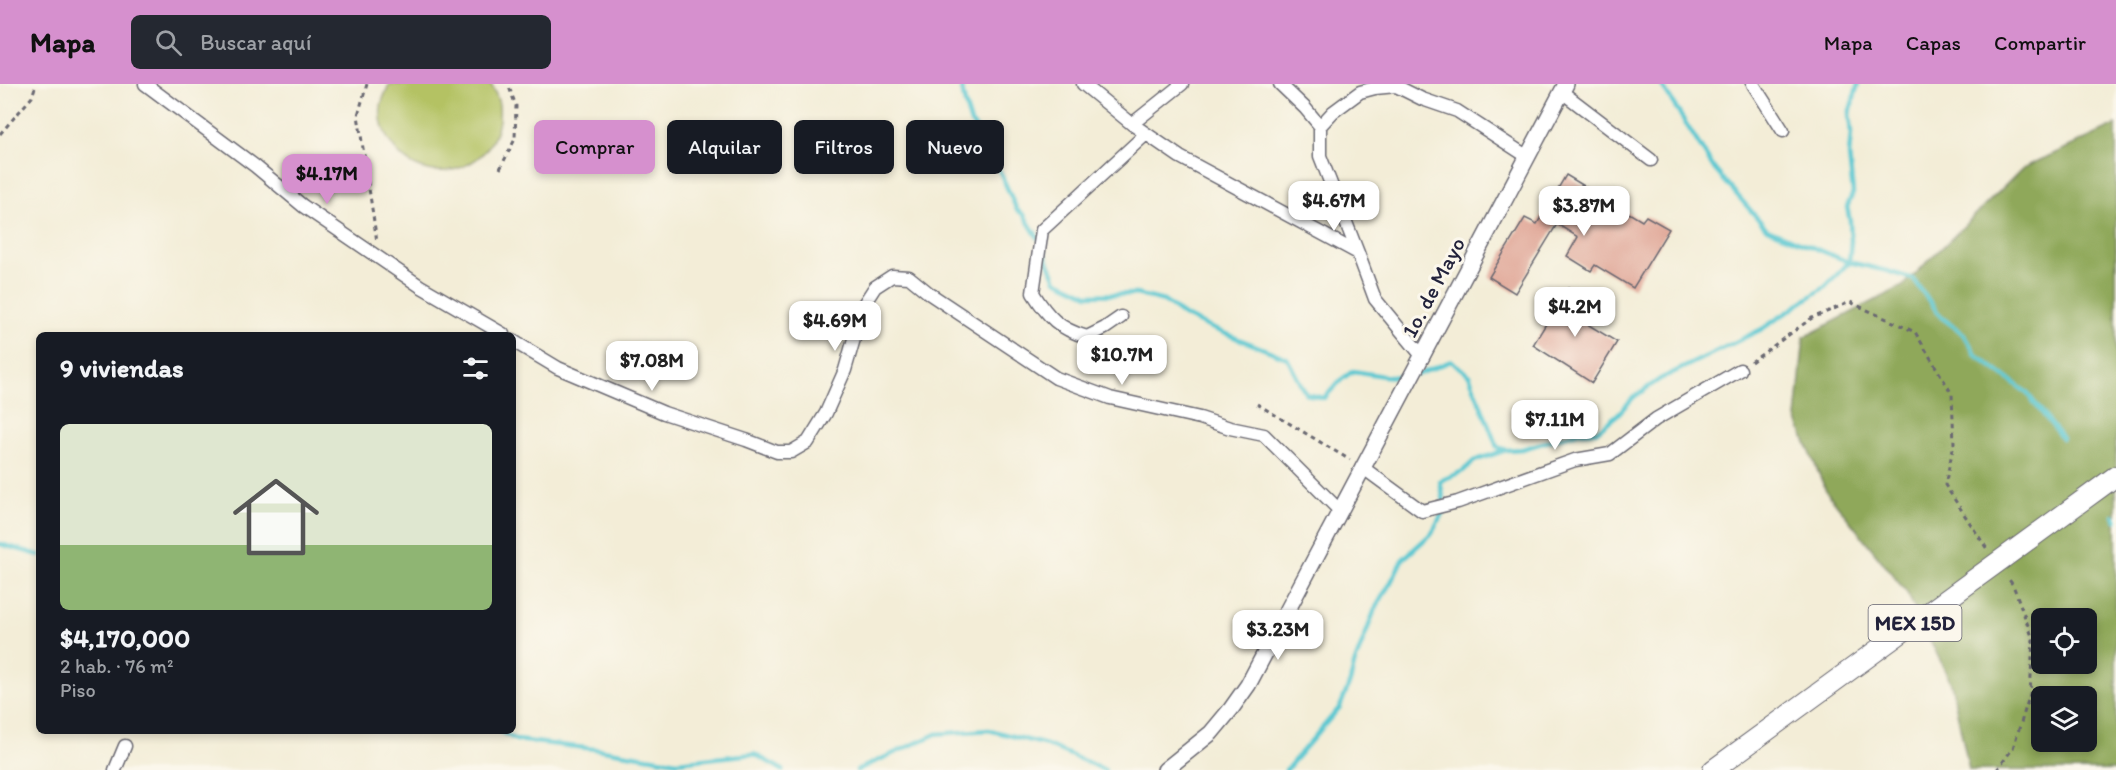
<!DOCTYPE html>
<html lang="es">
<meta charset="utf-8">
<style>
:root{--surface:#171b24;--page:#242831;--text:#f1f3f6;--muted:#9ea1a6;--line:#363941;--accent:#d690ce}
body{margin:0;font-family:Itim,sans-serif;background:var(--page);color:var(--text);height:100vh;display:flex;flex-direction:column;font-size:22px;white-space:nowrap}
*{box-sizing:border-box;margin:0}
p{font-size:20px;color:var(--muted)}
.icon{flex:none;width:33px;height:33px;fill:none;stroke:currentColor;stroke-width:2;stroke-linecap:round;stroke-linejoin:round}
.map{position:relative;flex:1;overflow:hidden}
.sheet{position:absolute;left:36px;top:248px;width:480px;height:402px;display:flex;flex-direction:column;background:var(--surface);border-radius:9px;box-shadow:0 3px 9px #0003}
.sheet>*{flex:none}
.top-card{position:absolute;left:534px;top:36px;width:570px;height:54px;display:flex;gap:12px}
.fabs{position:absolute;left:2031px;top:524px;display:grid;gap:12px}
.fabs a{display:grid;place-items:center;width:66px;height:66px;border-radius:9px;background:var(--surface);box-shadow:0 3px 9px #0003;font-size:30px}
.price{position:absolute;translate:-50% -51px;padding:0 14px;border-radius:12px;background:#fff;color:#222;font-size:20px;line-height:39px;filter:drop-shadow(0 2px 3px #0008)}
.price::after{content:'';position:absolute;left:50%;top:36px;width:18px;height:14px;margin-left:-9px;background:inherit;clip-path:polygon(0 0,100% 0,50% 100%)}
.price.current{background:var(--accent);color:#111}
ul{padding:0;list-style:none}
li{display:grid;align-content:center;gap:12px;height:318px;padding:0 24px}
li+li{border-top:2px solid var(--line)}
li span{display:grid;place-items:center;height:186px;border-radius:9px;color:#555}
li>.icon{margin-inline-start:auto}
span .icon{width:108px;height:108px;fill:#fffc;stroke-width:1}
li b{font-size:26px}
h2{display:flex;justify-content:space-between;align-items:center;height:72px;padding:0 24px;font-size:26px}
.tag{padding:0 21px;border-radius:9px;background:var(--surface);box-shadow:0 3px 9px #0003;font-size:21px;line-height:54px}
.tag.current{background:var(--accent);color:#111}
header{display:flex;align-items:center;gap:36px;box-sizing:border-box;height:84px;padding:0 30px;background:var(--accent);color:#111}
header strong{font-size:28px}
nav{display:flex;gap:33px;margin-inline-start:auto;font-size:21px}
.search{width:420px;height:54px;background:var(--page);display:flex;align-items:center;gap:15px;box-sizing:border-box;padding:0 21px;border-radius:9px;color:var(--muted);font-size:22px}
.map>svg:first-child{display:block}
.green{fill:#b4c264;stroke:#6b7250;stroke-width:1.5}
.forest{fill:#8fa85a;stroke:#58654a;stroke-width:1.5;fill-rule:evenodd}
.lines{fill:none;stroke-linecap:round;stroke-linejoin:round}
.stream{stroke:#5bc8d1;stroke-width:4.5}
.building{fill:#e0a696}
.minor-casing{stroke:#6b6972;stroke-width:15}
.tertiary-casing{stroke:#6b6972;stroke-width:18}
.trunk-casing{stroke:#6b6972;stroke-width:22}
.path{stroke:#6b6972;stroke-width:3;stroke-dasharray:4.5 4.5;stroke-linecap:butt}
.minor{stroke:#fff;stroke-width:12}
.tertiary{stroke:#fff;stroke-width:15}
.trunk{stroke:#fff;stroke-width:20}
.labels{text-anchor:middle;stroke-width:6;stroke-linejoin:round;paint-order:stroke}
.shield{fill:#fbf7ec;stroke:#636270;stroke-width:1.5}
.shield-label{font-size:21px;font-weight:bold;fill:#22223b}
.street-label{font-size:22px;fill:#22223b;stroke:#fbf7ec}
</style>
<header>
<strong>Mapa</strong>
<div class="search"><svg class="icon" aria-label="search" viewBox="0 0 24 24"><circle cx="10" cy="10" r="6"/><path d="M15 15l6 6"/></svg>Buscar aquí</div>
<nav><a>Mapa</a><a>Capas</a><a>Compartir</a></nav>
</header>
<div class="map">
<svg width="2116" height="686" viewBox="0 0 2116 686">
<rect width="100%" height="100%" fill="#fbf7ec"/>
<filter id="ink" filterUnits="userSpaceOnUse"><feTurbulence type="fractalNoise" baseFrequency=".0167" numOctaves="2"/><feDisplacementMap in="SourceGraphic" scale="12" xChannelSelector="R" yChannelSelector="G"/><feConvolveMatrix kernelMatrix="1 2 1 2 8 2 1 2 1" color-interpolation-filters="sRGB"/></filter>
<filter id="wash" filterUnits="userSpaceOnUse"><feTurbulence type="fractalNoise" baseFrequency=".008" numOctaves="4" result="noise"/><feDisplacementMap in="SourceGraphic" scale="24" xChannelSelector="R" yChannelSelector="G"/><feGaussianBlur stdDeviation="1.35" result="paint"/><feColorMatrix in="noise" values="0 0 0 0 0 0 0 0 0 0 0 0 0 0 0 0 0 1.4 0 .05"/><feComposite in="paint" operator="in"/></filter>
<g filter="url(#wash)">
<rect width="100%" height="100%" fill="#f3edd7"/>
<path class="green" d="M 389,0 L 491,0 C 494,7 499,15 499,22 C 505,83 427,112 392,61 C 384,51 379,35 381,22 C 382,15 387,7 389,0 Z"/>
<path class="forest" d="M 2116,41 L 2116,686 L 1969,686 L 1951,599 L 1907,509 L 1826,407 L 1796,334 L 1804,253 L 1903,202 L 2023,84 ZM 2042,534 L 2086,534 L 2086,579 L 2042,579 ZM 2042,612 L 2086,612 L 2086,657 L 2042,657 Z"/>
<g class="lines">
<path class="stream" d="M 961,0 L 965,20 L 971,39 L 984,52 L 1017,126 L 1024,131 L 1038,154
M 1661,0 L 1715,86 L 1767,145 L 1849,178 L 1887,187 L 1913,195 L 1941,233 L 1964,250 L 1976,271 L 2026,308 L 2062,354
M 1043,165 L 1056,196 L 1088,211 L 1136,210 L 1164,217 L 1183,231 L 1211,244 L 1287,274 L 1306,310 L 1324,314 L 1342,295 L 1353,287 L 1384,292 L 1406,293
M 1417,291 L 1451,277 L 1469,291 L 1497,363 L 1506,366 L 1522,365 L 1580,348 L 1597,347 L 1617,331 L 1634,313 L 1660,295 L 1762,245 L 1825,203 L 1849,178 L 1851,157 L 1850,137 L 1847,123 L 1853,109 L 1849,71 L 1851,49 L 1849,30 L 1858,0
M 2114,432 L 2116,436
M 0,460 L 39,471
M 498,646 L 516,656 L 603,666 L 677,678 L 754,670 L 783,686
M 857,686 L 936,650 L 989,646 L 1047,661 L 1105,686
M 1286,686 L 1340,623 L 1350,598 L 1354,581 L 1375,525 L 1390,500 L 1402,476 L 1432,449 L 1445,424 L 1440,397 L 1463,387 L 1474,377 L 1506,366"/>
</g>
<g id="blocks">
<path class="building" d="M 1566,91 L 1642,137 L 1646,132 L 1669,145 L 1633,204 L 1595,181 L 1591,187 L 1567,172 L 1578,153 L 1557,140 L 1515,209 L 1489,193 L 1525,134 L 1537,140 Z
M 1568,204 L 1593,219 L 1582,237 L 1617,258 L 1592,299 L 1533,261 Z"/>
</g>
</g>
<g filter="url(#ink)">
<use href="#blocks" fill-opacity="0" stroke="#6b6972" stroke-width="1.5"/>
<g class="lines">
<defs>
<path id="minor" d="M 145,0 L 255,82 L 303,122 L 420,202 L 503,250
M 1083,0 L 1132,40 L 1180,73 L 1358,169
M 1280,0 L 1305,24 L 1320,42 L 1320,72 L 1358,169 L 1375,215 L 1422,272
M 1753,0 L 1783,47
M 1562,8 L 1651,76
M 1132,40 L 1182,0
M 1320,42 L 1333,28 L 1360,8 L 1375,4 L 1396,2 L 1422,15 L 1457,27 L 1528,73
M 1121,233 L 1105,244 L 1087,253 C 1059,245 1048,233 1033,209 L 1042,146 L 1146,50
M 513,257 L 558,284 L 664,329 L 746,356 L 777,368 L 791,368 L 808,358 L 826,329 L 845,286 L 864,220 L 875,203 L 892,192 L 909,193 L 930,210 L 1056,294 L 1110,314 L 1200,334 L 1230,344 L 1264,351 L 1339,426
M 1362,383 L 1422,427 L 1458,418 L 1575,376 L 1610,370 L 1656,335 L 1740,286
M 115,686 L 125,662"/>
<path id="tertiary" d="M 1165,686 L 1211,649 L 1231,625 L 1248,601 L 1566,0"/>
<path id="trunk" d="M 1713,686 L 2116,392"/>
</defs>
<use href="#minor" class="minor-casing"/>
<use href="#tertiary" class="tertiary-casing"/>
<use href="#trunk" class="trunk-casing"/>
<path class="path" d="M 367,0 L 358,31 L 377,158
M 0,50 L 32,13 L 36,0
M 500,85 L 515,55 L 516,22 L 508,0
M 1751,278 L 1812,234 L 1850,218 L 1915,248 L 1952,310 L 1954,360 L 1945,401 L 1987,465
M 1257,320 L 1350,376
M 1997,686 L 2013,664 L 2030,610 L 2033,555 L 2013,501 L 2007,493"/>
<use href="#minor" class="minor"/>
<use href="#tertiary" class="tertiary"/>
<use href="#trunk" class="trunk"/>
</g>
</g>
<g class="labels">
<rect class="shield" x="1868.5" y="521" width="93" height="36" rx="4.5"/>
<g class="shield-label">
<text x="1915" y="546">MEX 15D</text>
</g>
<g class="street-label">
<text transform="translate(1433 203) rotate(-62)" y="8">1o. de Mayo</text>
</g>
</g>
</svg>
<div class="fabs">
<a><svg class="icon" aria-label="locate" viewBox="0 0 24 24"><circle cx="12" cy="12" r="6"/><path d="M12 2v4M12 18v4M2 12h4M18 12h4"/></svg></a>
<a><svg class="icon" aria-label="layers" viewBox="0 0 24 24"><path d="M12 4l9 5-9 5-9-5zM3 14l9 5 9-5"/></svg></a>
</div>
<b class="price current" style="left:327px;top:121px">$4.17M</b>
<b class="price" style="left:1334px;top:148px">$4.67M</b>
<b class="price" style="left:1584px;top:153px">$3.87M</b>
<b class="price" style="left:1575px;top:254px">$4.2M</b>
<b class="price" style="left:835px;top:268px">$4.69M</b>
<b class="price" style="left:1122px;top:302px">$10.7M</b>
<b class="price" style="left:652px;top:308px">$7.08M</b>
<b class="price" style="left:1555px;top:367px">$7.11M</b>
<b class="price" style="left:1278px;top:577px">$3.23M</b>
<div class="top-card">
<a class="tag current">Comprar</a>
<a class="tag">Alquilar</a>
<a class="tag">Filtros</a>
<a class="tag">Nuevo</a>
</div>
<section class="sheet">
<h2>9 viviendas<svg class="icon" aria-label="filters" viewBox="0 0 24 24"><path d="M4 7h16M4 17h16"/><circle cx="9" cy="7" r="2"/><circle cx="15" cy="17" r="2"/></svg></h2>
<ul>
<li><span style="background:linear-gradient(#dfe7d0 65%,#8fb573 0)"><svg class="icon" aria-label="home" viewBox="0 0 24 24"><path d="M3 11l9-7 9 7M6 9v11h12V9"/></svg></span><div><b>$4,170,000</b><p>2 hab. · 76 m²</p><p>Piso</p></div></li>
</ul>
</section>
</div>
